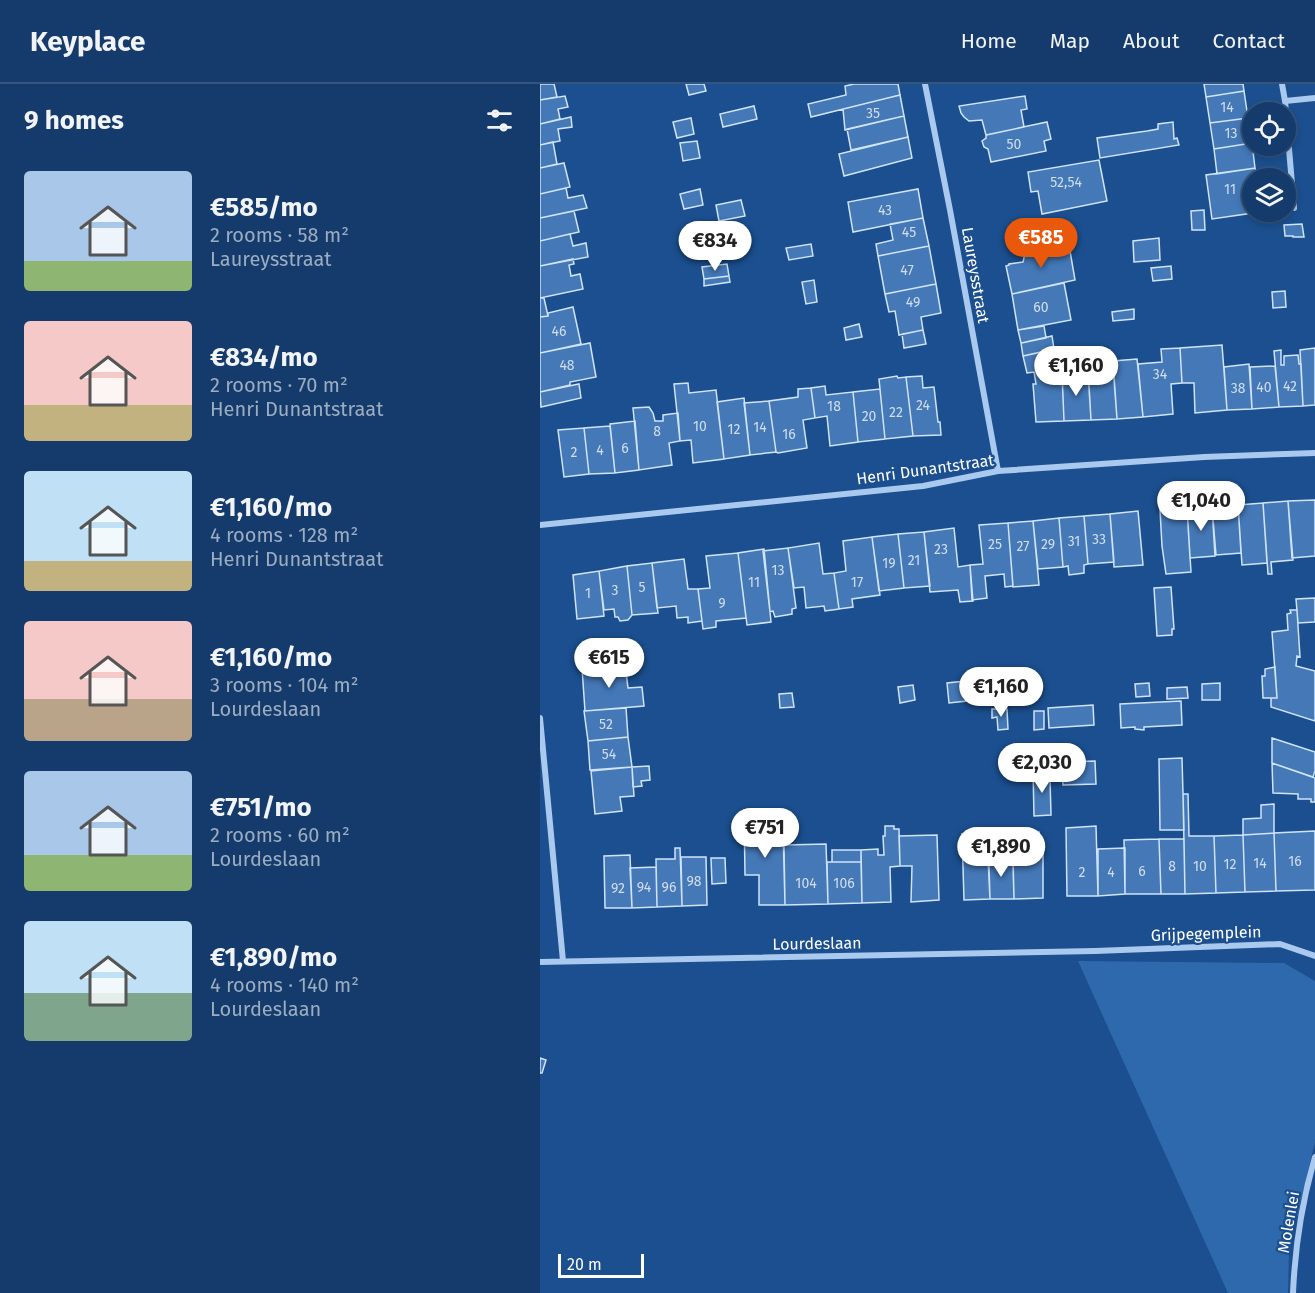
<!DOCTYPE html>
<meta charset="utf-8">
<style>
:root{--surface:#143b6b;--page:#1d4271;--text:#f1f3f6;--muted:#9dadc1;--line:#33557e;--accent:#ea580c}
body{margin:0;font-family:"Fira Sans",sans-serif;background:var(--page);color:var(--text);height:100vh;display:flex;flex-direction:column;font-size:22px;white-space:nowrap}
*{box-sizing:border-box;margin:0}
p{font-size:20px;color:var(--muted)}
.icon{flex:none;width:33px;height:33px;fill:none;stroke:currentColor;stroke-width:2;stroke-linecap:round;stroke-linejoin:round}
.map{position:relative;flex:1;overflow:hidden}
.details{display:flex;flex-direction:column;background:var(--surface);width:540px}
.details>*{flex:none}
.tools{position:absolute;left:702px;top:18px;display:grid;gap:12px}
.tools a{display:grid;place-items:center;width:54px;height:54px;border-radius:50%;background:var(--surface);box-shadow:0 3px 9px #0003,0 0 0 2px var(--line);font-size:30px}
.scale{position:absolute;left:18px;bottom:15px;width:86px;box-sizing:border-box;padding-left:6px;border:3px solid #fff;border-top:0;font-size:16px;line-height:21px;white-space:nowrap;color:#fff;-webkit-text-stroke:4px #1b4f8f;paint-order:stroke}
.price{position:absolute;translate:-50% -51px;padding:0 14px;border-radius:21px;background:#fff;color:#222;font-size:20px;line-height:39px;filter:drop-shadow(0 2px 3px #0008)}
.price::after{content:'';position:absolute;left:50%;top:36px;width:18px;height:14px;margin-left:-9px;background:inherit;clip-path:polygon(0 0,100% 0,50% 100%)}
.price.current{background:var(--accent);color:#fff}
ul{padding:0;list-style:none}
li{display:flex;align-items:center;gap:18px;height:150px;padding:0 24px}
li span{display:grid;place-items:center;flex:none;width:168px;height:120px;border-radius:6px;color:#555}
li>.icon{margin-inline-start:auto}
span .icon{width:72px;height:72px;fill:#fffc;stroke-width:1}
li b{font-size:26px}
h2{display:flex;justify-content:space-between;align-items:center;height:72px;padding:0 24px;font-size:26px}
header{display:flex;align-items:center;gap:36px;box-sizing:border-box;height:84px;padding:0 30px;background:var(--surface);border-bottom:2px solid var(--line)}
header strong{font-size:28px}
nav{display:flex;gap:33px;margin-inline-start:auto;font-size:21px}
main{display:flex;flex:1;min-height:0}
.map>svg:first-child{display:block}
.green{fill:#2e69ad}
.building{fill:#4478b7;stroke:#cfe3fa;stroke-width:1.5}
.lines{fill:none;stroke-linecap:round;stroke-linejoin:round}
.street{stroke:#a9c9ee;stroke-width:6}
.labels{text-anchor:middle;stroke-width:4.5;stroke-linejoin:round;paint-order:stroke}
.number-label{font-size:14px;fill:#d0dded}
.street-label{font-size:16px;fill:#fff;stroke:#1b4f8f}
</style>
<header>
<strong>Keyplace</strong>
<nav><a>Home</a><a>Map</a><a>About</a><a>Contact</a></nav>
</header>
<main>
<section class="details">
<h2>9 homes<svg class="icon" aria-label="filters" viewBox="0 0 24 24"><path d="M4 7h16M4 17h16"/><circle cx="9" cy="7" r="2"/><circle cx="15" cy="17" r="2"/></svg></h2>
<ul>
<li><span style="background:linear-gradient(#a9c7e8 75%,#8fb573 0)"><svg class="icon" aria-label="home" viewBox="0 0 24 24"><path d="M3 11l9-7 9 7M6 9v11h12V9"/></svg></span><div><b>€585/mo</b><p>2 rooms · 58 m²</p><p>Laureysstraat</p></div></li>
<li><span style="background:linear-gradient(#f6c9c9 70%,#c2b280 0)"><svg class="icon" aria-label="home" viewBox="0 0 24 24"><path d="M3 11l9-7 9 7M6 9v11h12V9"/></svg></span><div><b>€834/mo</b><p>2 rooms · 70 m²</p><p>Henri Dunantstraat</p></div></li>
<li><span style="background:linear-gradient(#bfe0f5 75%,#c2b280 0)"><svg class="icon" aria-label="home" viewBox="0 0 24 24"><path d="M3 11l9-7 9 7M6 9v11h12V9"/></svg></span><div><b>€1,160/mo</b><p>4 rooms · 128 m²</p><p>Henri Dunantstraat</p></div></li>
<li><span style="background:linear-gradient(#f6c9c9 65%,#b9a48a 0)"><svg class="icon" aria-label="home" viewBox="0 0 24 24"><path d="M3 11l9-7 9 7M6 9v11h12V9"/></svg></span><div><b>€1,160/mo</b><p>3 rooms · 104 m²</p><p>Lourdeslaan</p></div></li>
<li><span style="background:linear-gradient(#a9c7e8 70%,#8fb573 0)"><svg class="icon" aria-label="home" viewBox="0 0 24 24"><path d="M3 11l9-7 9 7M6 9v11h12V9"/></svg></span><div><b>€751/mo</b><p>2 rooms · 60 m²</p><p>Lourdeslaan</p></div></li>
<li><span style="background:linear-gradient(#bfe0f5 60%,#7fa58c 0)"><svg class="icon" aria-label="home" viewBox="0 0 24 24"><path d="M3 11l9-7 9 7M6 9v11h12V9"/></svg></span><div><b>€1,890/mo</b><p>4 rooms · 140 m²</p><p>Lourdeslaan</p></div></li>
</ul>
</section>
<div class="map">
<svg width="775" height="1209" viewBox="0 0 775 1209">
<rect width="100%" height="100%" fill="#1b4f8f"/>
<path class="green" d="M 538,877 L 744,879 L 775,897 L 775,1058 L 749,1167 L 748,1209 L 688,1209 Z"/>
<path class="building" d="M 0,0 L 14,0 L 17,13 L 0,16 Z
M 146,0 L 164,0 L 166,7 L 149,11 Z
M 314,0 L 358,0 L 360,11 L 271,33 L 268,20 L 306,11 L 305,2 Z
M 664,0 L 703,0 L 704,7 L 666,13 Z
M 704,7 L 708,34 L 670,39 L 666,13 Z
M 360,11 L 364,32 L 305,46 L 303,25 Z
M 25,12 L 28,23 L 18,25 L 20,35 L 0,40 L 0,16 Z
M 485,12 L 487,25 L 481,26 L 484,43 L 446,51 L 442,36 L 429,37 L 424,33 L 421,29 L 419,22 Z
M 214,22 L 217,35 L 183,43 L 180,30 Z
M 364,32 L 368,53 L 311,66 L 307,45 Z
M 31,33 L 32,43 L 18,45 L 20,57 L 0,61 L 0,40 Z
M 151,34 L 154,50 L 137,54 L 133,38 Z
M 708,34 L 712,59 L 674,65 L 670,39 Z
M 507,38 L 511,55 L 504,57 L 506,67 L 451,78 L 448,65 L 444,63 L 442,57 L 446,54 L 446,51 Z
M 633,38 L 634,55 L 637,54 L 639,61 L 560,74 L 557,54 L 607,47 L 618,45 L 618,40 Z
M 368,53 L 372,74 L 304,92 L 299,70 Z
M 157,57 L 160,74 L 143,77 L 140,59 Z
M 13,58 L 17,80 L 0,84 L 0,61 Z
M 712,59 L 715,84 L 677,90 L 674,65 Z
M 559,76 L 567,117 L 502,130 L 498,107 L 491,108 L 488,88 Z
M 24,79 L 30,103 L 0,110 L 0,84 Z
M 715,84 L 717,94 L 712,94 L 712,116 L 711,116 L 713,129 L 672,135 L 666,91 Z
M 26,104 L 28,114 L 43,111 L 47,124 L 0,134 L 0,110 Z
M 160,105 L 163,121 L 144,125 L 140,110 Z
M 378,105 L 383,134 L 313,148 L 308,118 Z
M 201,116 L 205,132 L 179,137 L 176,121 Z
M 664,126 L 665,146 L 652,146 L 651,127 Z
M 34,127 L 39,148 L 0,157 L 0,134 Z
M 383,134 L 389,162 L 338,172 L 336,160 L 353,156 L 350,140 Z
M 762,140 L 764,153 L 753,153 L 753,152 L 745,152 L 744,141 Z
M 30,150 L 33,162 L 46,159 L 48,173 L 0,182 L 0,157 Z
M 619,154 L 620,176 L 594,178 L 593,157 Z
M 174,159 L 175,172 L 155,174 L 154,161 Z
M 271,160 L 273,172 L 249,176 L 246,164 Z
M 529,161 L 535,196 L 472,210 L 466,182 L 469,181 L 469,180 L 483,178 L 486,165 Z
M 389,162 L 396,200 L 345,210 L 338,172 Z
M 33,175 L 34,180 L 29,181 L 31,192 L 40,190 L 43,205 L 0,214 L 0,182 Z
M 187,180 L 189,192 L 164,195 L 162,183 Z
M 631,182 L 632,195 L 613,197 L 611,184 Z
M 189,192 L 190,198 L 164,202 L 164,195 Z
M 274,196 L 277,218 L 266,220 L 262,198 Z
M 524,199 L 531,236 L 478,246 L 472,210 Z
M 396,200 L 401,229 L 381,233 L 383,246 L 359,251 L 355,227 L 349,228 L 345,210 Z
M 745,207 L 746,223 L 733,224 L 732,208 Z
M 0,214 L 4,214 L 8,232 L 0,233 Z
M 33,223 L 41,260 L 0,269 L 0,233 L 8,232 L 8,229 Z
M 594,225 L 594,235 L 573,237 L 572,228 Z
M 319,240 L 322,253 L 306,256 L 304,244 Z
M 504,242 L 506,254 L 481,259 L 478,246 Z
M 383,246 L 386,260 L 364,264 L 362,250 Z
M 512,252 L 514,265 L 483,272 L 481,259 Z
M 50,259 L 56,293 L 30,298 L 30,301 L 0,308 L 0,269 Z
M 682,261 L 687,326 L 655,329 L 654,299 L 642,299 L 640,264 Z
M 521,264 L 524,337 L 496,338 L 493,300 L 496,300 L 494,288 L 487,289 L 483,272 Z
M 640,264 L 642,299 L 631,300 L 633,330 L 603,333 L 598,280 L 622,278 L 621,265 Z
M 775,264 L 775,321 L 763,322 L 760,266 Z
M 741,266 L 741,281 L 744,281 L 744,272 L 758,271 L 759,280 L 761,280 L 763,322 L 739,323 L 734,267 Z
M 597,275 L 603,333 L 577,335 L 573,277 Z
M 709,280 L 712,325 L 687,326 L 684,283 Z
M 573,282 L 577,335 L 551,336 L 548,284 Z
M 735,282 L 739,323 L 712,325 L 710,283 Z
M 548,288 L 551,336 L 524,337 L 522,290 Z
M 357,292 L 358,294 L 366,293 L 373,352 L 345,355 L 339,295 Z
M 382,292 L 383,304 L 394,303 L 398,338 L 400,338 L 401,351 L 373,352 L 366,293 Z
M 148,299 L 149,309 L 176,306 L 184,375 L 153,379 L 151,356 L 140,357 L 134,300 Z
M 39,300 L 41,314 L 1,323 L 0,308 Z
M 285,302 L 286,311 L 313,308 L 318,358 L 290,362 L 287,332 L 275,334 L 271,304 Z
M 271,304 L 275,334 L 263,336 L 267,364 L 238,369 L 236,368 L 229,317 L 258,313 L 258,305 Z
M 340,305 L 345,355 L 318,358 L 313,308 Z
M 204,314 L 210,371 L 184,375 L 177,318 Z
M 229,317 L 236,368 L 210,371 L 204,319 Z
M 109,323 L 113,329 L 115,337 L 123,337 L 123,331 L 138,329 L 140,357 L 129,359 L 132,381 L 99,386 L 93,324 Z
M 95,337 L 99,386 L 75,389 L 70,340 Z
M 70,342 L 75,389 L 49,390 L 44,344 Z
M 44,344 L 49,390 L 24,393 L 18,346 Z
M 775,416 L 775,472 L 752,474 L 748,417 Z
M 748,417 L 753,476 L 731,478 L 732,490 L 728,490 L 723,419 Z
M 723,419 L 727,479 L 702,481 L 698,421 Z
M 698,421 L 701,469 L 676,471 L 672,423 Z
M 672,423 L 675,472 L 650,474 L 647,424 Z
M 647,424 L 651,488 L 626,490 L 622,462 L 620,426 Z
M 598,427 L 603,481 L 574,483 L 570,430 Z
M 570,430 L 574,478 L 548,480 L 544,432 Z
M 544,432 L 548,480 L 544,481 L 544,489 L 529,491 L 528,482 L 523,483 L 519,434 Z
M 519,434 L 523,483 L 498,485 L 493,437 Z
M 493,437 L 499,501 L 473,503 L 468,439 Z
M 468,439 L 473,502 L 465,503 L 464,490 L 445,492 L 447,514 L 432,516 L 430,481 L 443,480 L 439,441 Z
M 414,444 L 418,483 L 430,481 L 433,517 L 420,518 L 418,506 L 390,508 L 384,448 Z
M 384,448 L 390,502 L 364,504 L 358,450 Z
M 358,450 L 364,504 L 339,507 L 332,453 Z
M 332,453 L 340,511 L 312,515 L 313,523 L 299,525 L 294,489 L 306,487 L 303,457 Z
M 279,459 L 283,490 L 294,489 L 299,525 L 285,527 L 284,522 L 266,524 L 264,503 L 254,504 L 248,464 Z
M 248,464 L 256,524 L 252,525 L 252,530 L 235,533 L 233,527 L 230,528 L 223,467 Z
M 224,465 L 231,538 L 207,541 L 198,469 Z
M 198,469 L 206,534 L 176,537 L 176,543 L 163,545 L 158,505 L 170,504 L 166,472 Z
M 144,475 L 148,505 L 158,505 L 162,537 L 148,539 L 148,533 L 137,534 L 136,522 L 117,524 L 112,479 Z
M 112,479 L 118,529 L 92,531 L 87,482 Z
M 87,482 L 92,531 L 88,536 L 80,537 L 78,533 L 75,533 L 74,525 L 64,526 L 59,487 Z
M 59,487 L 64,532 L 37,535 L 33,491 Z
M 631,503 L 634,545 L 632,545 L 632,551 L 617,552 L 614,504 Z
M 775,514 L 775,538 L 758,539 L 756,515 Z
M 750,526 L 757,526 L 760,573 L 757,572 L 756,582 L 775,587 L 775,637 L 731,623 L 731,614 L 737,614 L 732,548 L 748,546 L 747,530 L 751,529 Z
M 69,566 L 71,581 L 42,584 L 40,569 Z
M 85,580 L 88,604 L 102,603 L 104,622 L 45,627 L 42,584 Z
M 735,583 L 737,614 L 723,614 L 722,592 L 725,592 L 725,585 Z
M 467,588 L 468,601 L 454,602 L 453,589 Z
M 425,597 L 427,617 L 409,619 L 407,599 Z
M 609,599 L 610,612 L 596,613 L 595,600 Z
M 680,599 L 680,616 L 662,616 L 662,600 Z
M 373,601 L 375,616 L 360,619 L 358,603 Z
M 647,603 L 648,614 L 627,615 L 627,604 Z
M 252,609 L 254,623 L 240,624 L 239,610 Z
M 641,617 L 642,641 L 604,643 L 604,646 L 595,645 L 595,643 L 581,644 L 580,620 Z
M 553,621 L 554,641 L 509,644 L 508,624 Z
M 86,624 L 88,653 L 48,657 L 44,627 Z
M 452,625 L 467,625 L 468,645 L 458,646 L 457,633 L 452,634 Z
M 494,627 L 504,627 L 504,645 L 494,646 Z
M 88,653 L 92,683 L 50,686 L 48,657 Z
M 732,654 L 775,668 L 775,687 L 773,693 L 732,679 Z
M 642,674 L 644,746 L 620,746 L 619,675 Z
M 555,677 L 556,700 L 523,701 L 522,678 Z
M 732,679 L 775,694 L 775,718 L 771,718 L 771,715 L 758,715 L 758,710 L 733,709 Z
M 109,682 L 110,696 L 101,697 L 102,702 L 93,703 L 92,683 Z
M 92,683 L 94,712 L 80,713 L 82,727 L 55,730 L 51,687 Z
M 508,686 L 507,694 L 510,695 L 511,731 L 494,732 L 493,687 Z
M 643,710 L 648,710 L 649,752 L 674,752 L 676,809 L 645,810 Z
M 734,720 L 734,749 L 703,751 L 703,735 L 721,734 L 721,721 Z
M 220,725 L 220,745 L 243,745 L 245,821 L 219,821 L 219,791 L 205,791 L 204,726 Z
M 345,742 L 354,742 L 354,745 L 359,745 L 360,782 L 350,783 L 351,818 L 322,819 L 321,766 L 338,765 L 338,771 L 344,771 L 343,752 L 345,752 Z
M 556,742 L 558,812 L 527,812 L 526,744 Z
M 775,747 L 775,806 L 736,807 L 734,749 Z
M 499,748 L 499,760 L 503,759 L 503,814 L 474,815 L 472,749 Z
M 448,749 L 450,815 L 424,816 L 422,750 Z
M 734,749 L 736,807 L 705,808 L 703,751 Z
M 397,751 L 399,816 L 371,818 L 372,782 L 360,782 L 359,752 Z
M 703,751 L 705,808 L 676,809 L 674,752 Z
M 619,755 L 621,810 L 585,810 L 584,756 Z
M 619,755 L 644,755 L 645,810 L 621,810 Z
M 286,760 L 288,820 L 245,821 L 244,761 Z
M 135,764 L 140,764 L 142,822 L 117,823 L 116,775 L 135,775 Z
M 585,764 L 585,810 L 558,812 L 558,765 Z
M 292,766 L 321,766 L 321,778 L 292,778 Z
M 90,771 L 92,824 L 65,824 L 64,772 Z
M 141,773 L 166,773 L 167,821 L 142,822 Z
M 473,773 L 474,815 L 450,815 L 448,774 Z
M 171,774 L 185,774 L 186,799 L 172,800 Z
M 287,778 L 321,778 L 322,819 L 288,820 Z
M 116,783 L 117,823 L 92,824 L 90,784 Z
M 0,974 L 6,976 L 2,989 L 0,989 Z"/>
<g class="lines">
<path class="street" d="M 385,0 L 410,126 L 458,387
M 742,0 L 745,17 L 775,14
M 745,17 L 754,124
M 0,441 L 383,402 L 458,387 L 664,373 L 775,369
M 0,634 L 23,877
M 0,878 L 555,867 L 740,860 L 775,872
M 753,1209 C 755,1163 762,1117 775,1073"/>
</g>
<g class="labels">
<g class="number-label">
<text x="687" y="28">14</text>
<text x="333" y="34">35</text>
<text x="691" y="54">13</text>
<text x="474" y="65">50</text>
<text x="526" y="103">52,54</text>
<text x="690" y="110">11</text>
<text x="345" y="131">43</text>
<text x="369" y="153">45</text>
<text x="367" y="191">47</text>
<text x="373" y="223">49</text>
<text x="501" y="228">60</text>
<text x="19" y="252">46</text>
<text x="27" y="286">48</text>
<text x="620" y="295">34</text>
<text x="750" y="307">42</text>
<text x="724" y="308">40</text>
<text x="698" y="309">38</text>
<text x="383" y="326">24</text>
<text x="294" y="327">18</text>
<text x="356" y="333">22</text>
<text x="329" y="337">20</text>
<text x="160" y="347">10</text>
<text x="220" y="348">14</text>
<text x="194" y="350">12</text>
<text x="117" y="352">8</text>
<text x="249" y="355">16</text>
<text x="85" y="369">6</text>
<text x="60" y="371">4</text>
<text x="34" y="373">2</text>
<text x="559" y="460">33</text>
<text x="534" y="462">31</text>
<text x="455" y="465">25</text>
<text x="508" y="465">29</text>
<text x="483" y="467">27</text>
<text x="401" y="470">23</text>
<text x="374" y="481">21</text>
<text x="349" y="484">19</text>
<text x="238" y="491">13</text>
<text x="214" y="503">11</text>
<text x="317" y="503">17</text>
<text x="102" y="508">5</text>
<text x="75" y="511">3</text>
<text x="48" y="514">1</text>
<text x="182" y="524">9</text>
<text x="66" y="645">52</text>
<text x="69" y="675">54</text>
<text x="755" y="782">16</text>
<text x="720" y="784">14</text>
<text x="690" y="785">12</text>
<text x="632" y="787">8</text>
<text x="660" y="787">10</text>
<text x="602" y="792">6</text>
<text x="542" y="793">2</text>
<text x="571" y="793">4</text>
<text x="154" y="802">98</text>
<text x="266" y="804">104</text>
<text x="304" y="804">106</text>
<text x="104" y="808">94</text>
<text x="129" y="808">96</text>
<text x="78" y="809">92</text>
</g>
<g class="street-label">
<text transform="translate(436 191) rotate(80)" y="6">Laureysstraat</text>
<text transform="translate(385 385) rotate(-8)" y="6">Henri Dunantstraat</text>
<text transform="translate(666 849) rotate(-2)" y="6">Grijpegemplein</text>
<text transform="translate(277 859) rotate(-1)" y="6">Lourdeslaan</text>
<text transform="translate(748 1138) rotate(-80)" y="6">Molenlei</text>
</g>
</g>
</svg>
<div class="tools">
<a><svg class="icon" aria-label="locate" viewBox="0 0 24 24"><circle cx="12" cy="12" r="6"/><path d="M12 2v4M12 18v4M2 12h4M18 12h4"/></svg></a>
<a><svg class="icon" aria-label="layers" viewBox="0 0 24 24"><path d="M12 4l9 5-9 5-9-5zM3 14l9 5 9-5"/></svg></a>
</div>
<div class="scale">20 m</div>
<b class="price current" style="left:501px;top:185px">€585</b>
<b class="price" style="left:175px;top:188px">€834</b>
<b class="price" style="left:536px;top:313px">€1,160</b>
<b class="price" style="left:661px;top:448px">€1,040</b>
<b class="price" style="left:69px;top:605px">€615</b>
<b class="price" style="left:461px;top:634px">€1,160</b>
<b class="price" style="left:502px;top:710px">€2,030</b>
<b class="price" style="left:225px;top:775px">€751</b>
<b class="price" style="left:461px;top:794px">€1,890</b>
</div>
</main>
